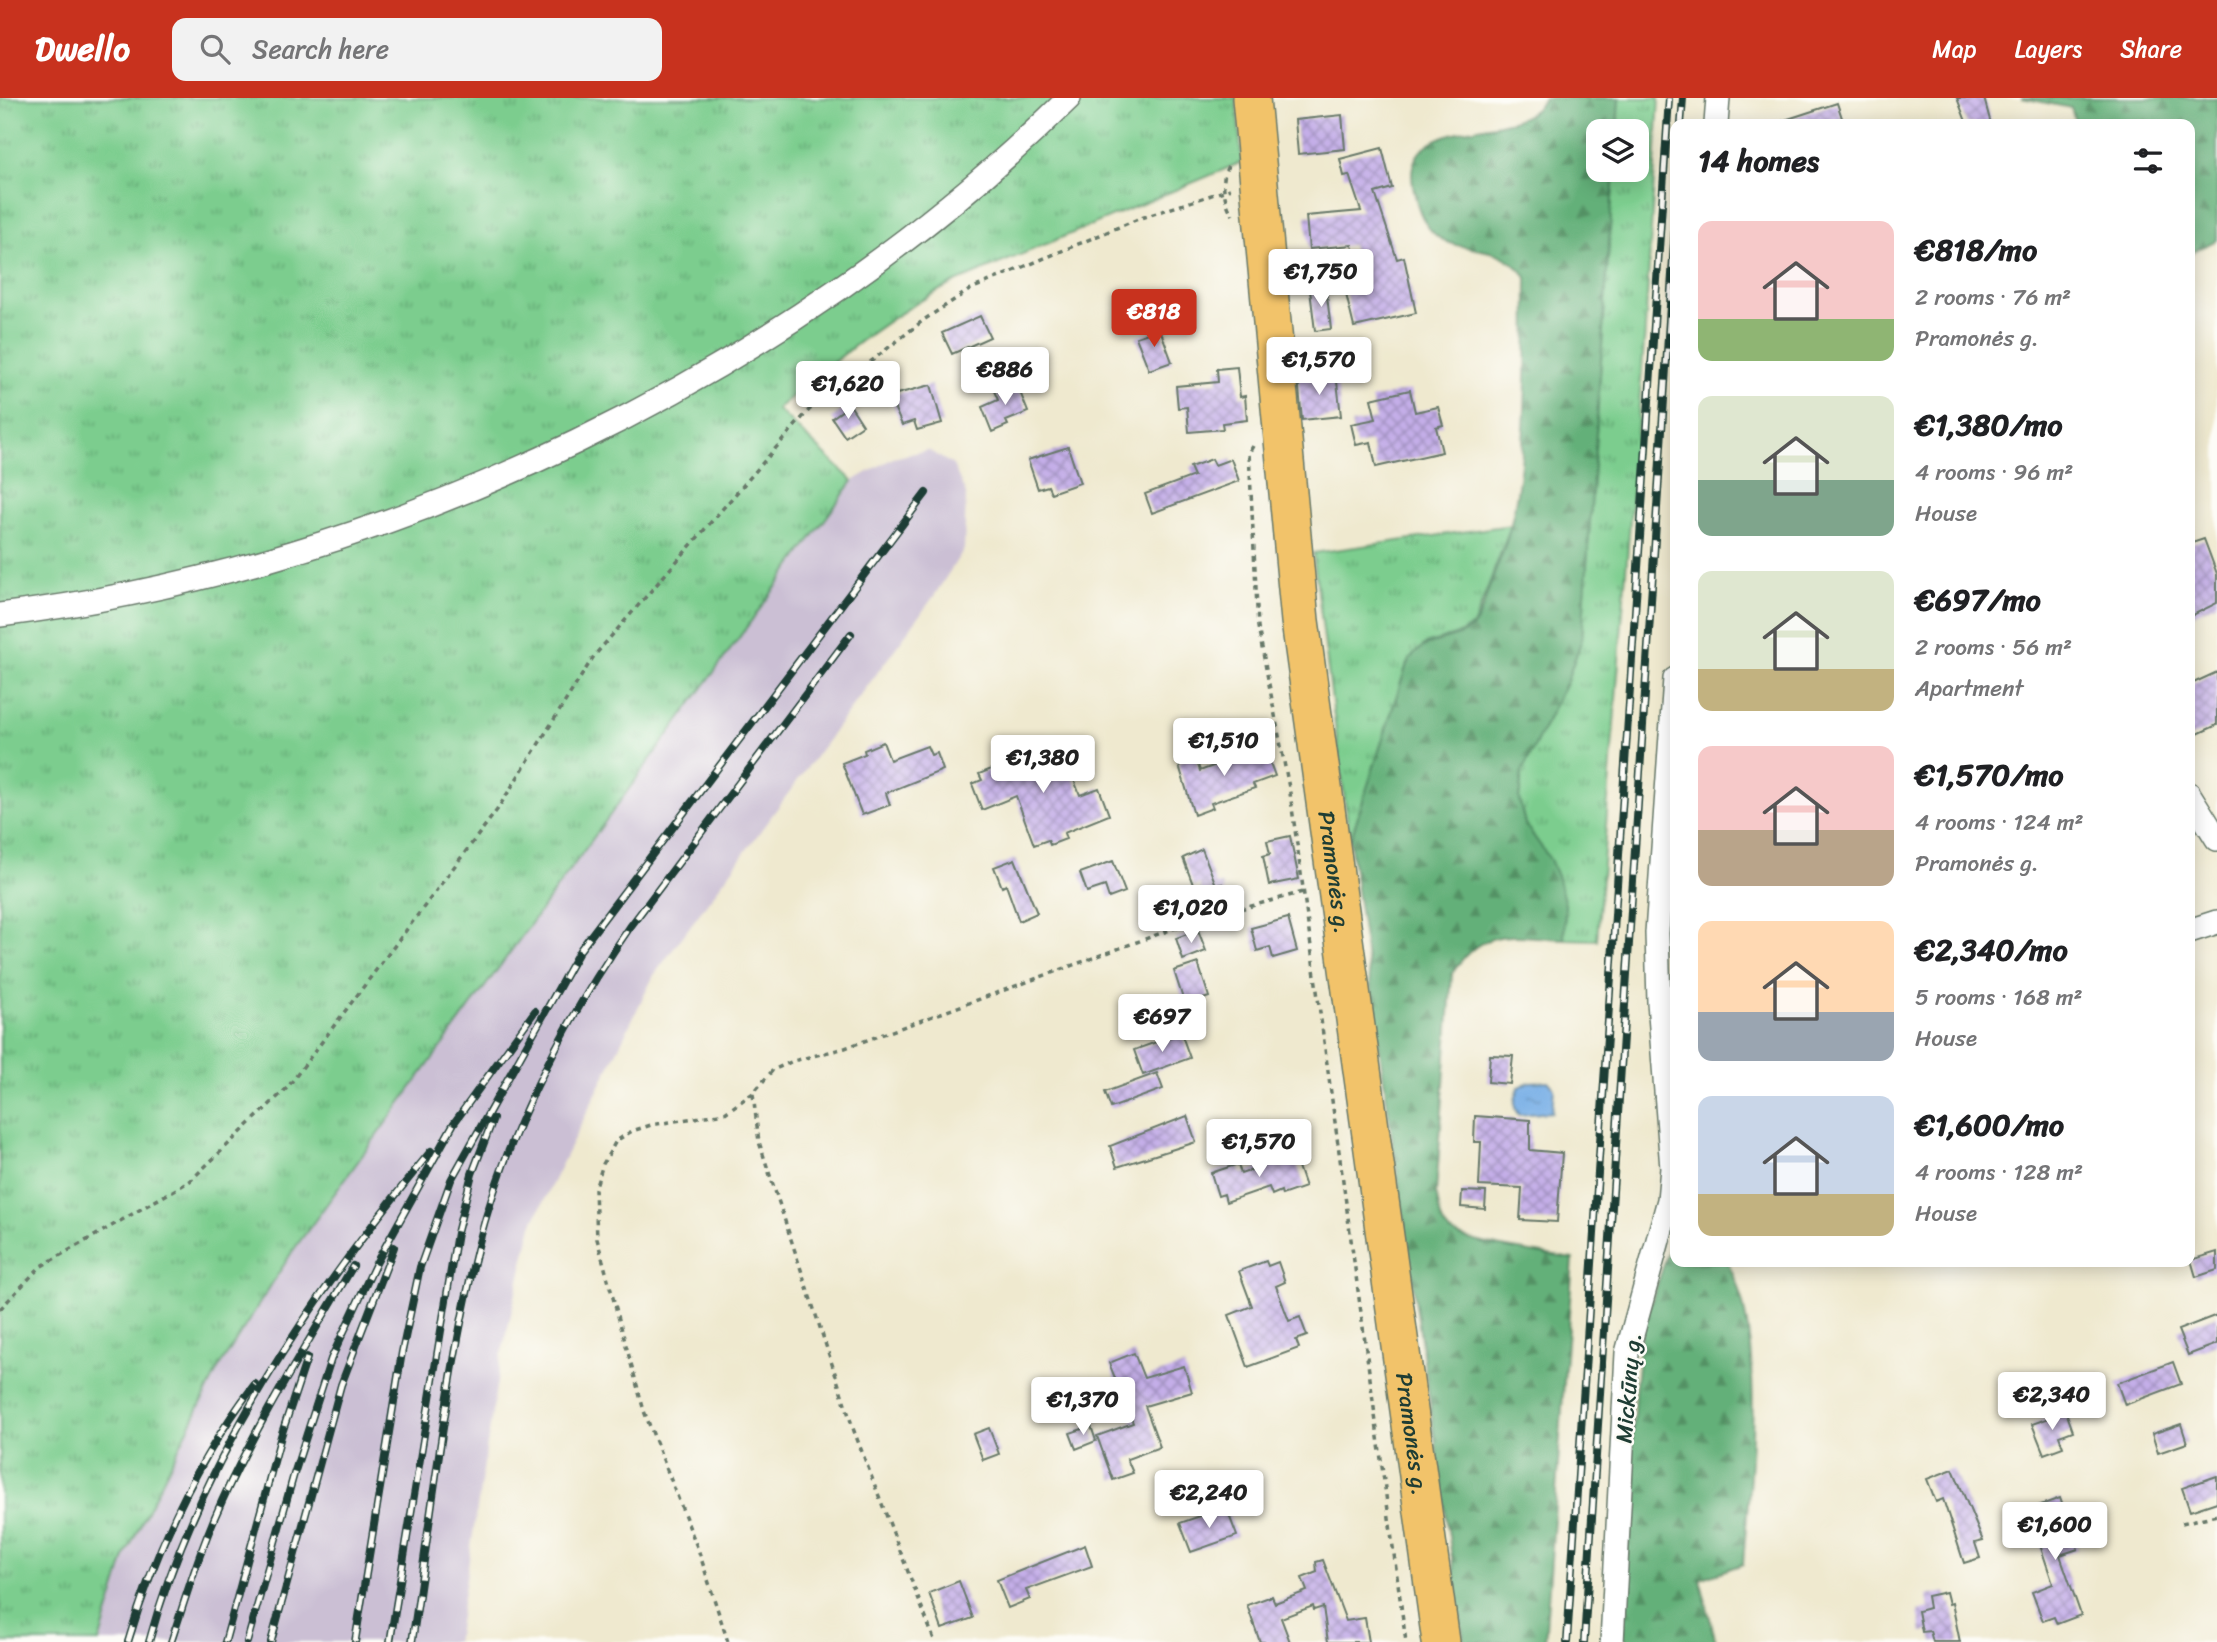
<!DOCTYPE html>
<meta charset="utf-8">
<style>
:root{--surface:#fff;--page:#f2f2f2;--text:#202124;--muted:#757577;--accent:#c8321e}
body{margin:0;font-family:Sriracha,sans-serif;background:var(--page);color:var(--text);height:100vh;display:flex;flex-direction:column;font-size:26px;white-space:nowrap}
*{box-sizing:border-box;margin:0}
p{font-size:23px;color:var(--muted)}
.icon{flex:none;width:38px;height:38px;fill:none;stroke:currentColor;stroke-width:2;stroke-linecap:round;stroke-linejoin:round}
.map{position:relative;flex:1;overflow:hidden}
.details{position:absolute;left:1670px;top:21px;width:525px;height:1148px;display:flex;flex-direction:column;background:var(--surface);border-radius:14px;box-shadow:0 4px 18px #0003}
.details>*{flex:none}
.controls{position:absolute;left:1586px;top:21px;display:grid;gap:14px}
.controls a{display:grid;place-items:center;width:63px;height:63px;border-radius:14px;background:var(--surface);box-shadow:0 4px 18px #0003;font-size:35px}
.price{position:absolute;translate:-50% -60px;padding:0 16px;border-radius:7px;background:#fff;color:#222;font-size:23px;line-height:46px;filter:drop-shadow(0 2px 4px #0008)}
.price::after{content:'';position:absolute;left:50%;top:42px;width:21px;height:16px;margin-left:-10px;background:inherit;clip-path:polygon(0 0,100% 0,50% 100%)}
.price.on{background:var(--accent);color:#fff}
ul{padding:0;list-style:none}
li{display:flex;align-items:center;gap:21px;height:175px;padding:0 28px}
li span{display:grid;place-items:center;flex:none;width:196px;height:140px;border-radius:14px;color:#555}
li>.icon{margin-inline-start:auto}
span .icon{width:84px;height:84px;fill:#fffc;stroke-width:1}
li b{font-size:30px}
h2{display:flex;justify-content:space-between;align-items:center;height:84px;padding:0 28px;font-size:30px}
header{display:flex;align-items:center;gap:42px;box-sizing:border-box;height:98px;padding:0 35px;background:var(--accent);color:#fff}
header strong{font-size:33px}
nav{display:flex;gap:38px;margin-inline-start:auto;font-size:24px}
.search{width:490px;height:63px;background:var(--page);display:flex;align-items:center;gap:18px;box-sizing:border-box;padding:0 24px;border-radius:14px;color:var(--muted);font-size:26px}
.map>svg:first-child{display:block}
.railway{fill:#cbbfd4}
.grass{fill:url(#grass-tufts);stroke:#4d8561;stroke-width:2}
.forest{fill:url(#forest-firs);stroke:#427656;stroke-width:2}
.water{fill:url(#water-ripples);stroke:#4b768d;stroke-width:2}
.building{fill:url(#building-cross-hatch)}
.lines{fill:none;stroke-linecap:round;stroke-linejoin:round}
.street-casing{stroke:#68796a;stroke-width:26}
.primary-casing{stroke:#68796a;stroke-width:40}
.path{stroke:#68796a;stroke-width:3.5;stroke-dasharray:5 5;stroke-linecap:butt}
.street{stroke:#fff;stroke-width:23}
.primary{stroke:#f2c36a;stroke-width:37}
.rail-casing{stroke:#1f3d34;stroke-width:8}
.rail{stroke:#fdfcf7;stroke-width:5;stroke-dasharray:16;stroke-linecap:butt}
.labels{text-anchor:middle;stroke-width:5;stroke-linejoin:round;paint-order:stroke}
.street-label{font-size:23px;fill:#1f3d34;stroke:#fdfcf7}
</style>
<header>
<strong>Dwello</strong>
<div class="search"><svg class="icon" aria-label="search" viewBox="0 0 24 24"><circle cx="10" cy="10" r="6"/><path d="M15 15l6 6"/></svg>Search here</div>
<nav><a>Map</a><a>Layers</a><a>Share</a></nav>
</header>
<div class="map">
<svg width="2217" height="1544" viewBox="0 0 2217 1544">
<defs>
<pattern id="grass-tufts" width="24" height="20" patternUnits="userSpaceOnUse" patternTransform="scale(1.75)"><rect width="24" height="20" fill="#7bcd8e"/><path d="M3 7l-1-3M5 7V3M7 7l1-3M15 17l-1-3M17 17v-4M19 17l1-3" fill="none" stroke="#64a875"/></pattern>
<pattern id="forest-firs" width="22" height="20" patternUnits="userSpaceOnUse" patternTransform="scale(1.75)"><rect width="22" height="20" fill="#64b079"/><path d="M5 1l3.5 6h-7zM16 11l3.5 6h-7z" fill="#529064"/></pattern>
<pattern id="water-ripples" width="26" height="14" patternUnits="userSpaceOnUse" patternTransform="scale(1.75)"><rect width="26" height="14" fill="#77aee6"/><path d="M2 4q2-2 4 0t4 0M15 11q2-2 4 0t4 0" fill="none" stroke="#618fbb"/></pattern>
<pattern id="building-cross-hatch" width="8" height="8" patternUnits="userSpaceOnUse" patternTransform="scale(1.75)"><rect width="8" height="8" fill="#c4aee8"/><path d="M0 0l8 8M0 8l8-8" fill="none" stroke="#9f8fbd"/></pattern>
</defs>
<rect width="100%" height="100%" fill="#fdfcf7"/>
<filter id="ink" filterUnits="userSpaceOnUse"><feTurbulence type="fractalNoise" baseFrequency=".0143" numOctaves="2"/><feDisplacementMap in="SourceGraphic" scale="14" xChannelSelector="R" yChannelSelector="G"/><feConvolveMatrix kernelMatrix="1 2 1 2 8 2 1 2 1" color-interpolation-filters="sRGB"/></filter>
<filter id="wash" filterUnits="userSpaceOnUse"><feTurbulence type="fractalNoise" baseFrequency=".00686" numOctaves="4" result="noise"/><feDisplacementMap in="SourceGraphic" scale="28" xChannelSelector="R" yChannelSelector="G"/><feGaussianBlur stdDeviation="1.57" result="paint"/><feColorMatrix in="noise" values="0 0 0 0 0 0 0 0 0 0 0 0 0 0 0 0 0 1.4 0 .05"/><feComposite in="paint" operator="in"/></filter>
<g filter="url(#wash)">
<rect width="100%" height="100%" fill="#efe9cf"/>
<path class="railway" d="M 928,352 L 953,367 L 966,396 L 964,451 L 934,498 L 654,877 L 532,1127 L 501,1258 L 456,1544 L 99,1544 L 126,1456 L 218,1271 L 292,1154 L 853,383 L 893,360 Z"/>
<path class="grass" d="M 0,0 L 1236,0 L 1242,64 L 953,185 C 885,219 835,263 777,311 L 853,383 L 292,1154 L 218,1271 L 126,1456 L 99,1544 L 0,1544 Z
M 1619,0 L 1659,0 L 1645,232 L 1597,842 L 1564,841 L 1565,806 L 1525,726 L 1519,701 L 1522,674 L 1567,582 L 1582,541 L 1614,72 L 1636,72 L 1636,33 L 1617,33 Z
M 1511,427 L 1474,526 L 1461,535 L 1425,546 L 1407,566 L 1350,743 L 1313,455 Z"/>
<path class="forest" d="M 1544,0 L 1619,0 L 1617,33 L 1598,33 L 1598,72 L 1614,72 L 1582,541 L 1567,582 L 1522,674 L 1519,701 L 1525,726 L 1550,761 L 1558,781 L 1565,806 L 1564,841 C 1513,839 1482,826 1452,876 L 1436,1095 C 1439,1106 1439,1123 1447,1131 C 1460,1146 1549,1156 1573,1161 L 1545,1544 L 1464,1544 L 1350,743 L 1407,566 C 1424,535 1454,548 1474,527 C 1482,517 1486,498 1490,487 C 1497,467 1507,447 1511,426 C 1529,347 1526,261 1527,180 C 1492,129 1437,174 1417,105 C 1414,94 1410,78 1413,68 C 1426,16 1527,42 1544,0 Z
M 2022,0 L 2217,0 L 2217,142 L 2189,156 L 2189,26 L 2076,26 L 2071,10 Z
M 1675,1134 L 1675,1164 L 1727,1164 C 1768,1235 1749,1384 1743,1466 L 1700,1481 L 1716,1544 L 1622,1544 L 1635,1294 L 1642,1231 Z"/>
<path class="water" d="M 1548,983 L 1554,990 L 1552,1014 L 1519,1017 C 1511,1009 1516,999 1519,989 L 1528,984 Z"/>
<g id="blocks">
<path class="building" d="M 1957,0 L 1984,0 L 1991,26 L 1967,26 Z
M 1837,5 L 1844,26 L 1783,26 L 1782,23 Z
M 1342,17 L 1345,51 L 1298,56 L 1295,22 Z
M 1382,50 L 1392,90 L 1375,95 L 1397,161 L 1404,159 L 1416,215 L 1354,229 L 1344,188 L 1362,187 L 1352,147 L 1309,151 L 1306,118 L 1361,113 L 1349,77 L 1344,78 L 1340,61 Z
M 1326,190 L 1331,231 L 1315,233 L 1310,192 Z
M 980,218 L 990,239 L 952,256 L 942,235 Z
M 1160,231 L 1172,264 L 1149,272 L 1136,239 Z
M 1237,269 L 1240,299 L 1245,298 L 1247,322 L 1222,325 L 1223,331 L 1189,334 L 1187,309 L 1178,310 L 1176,288 L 1218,284 L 1217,271 Z
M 1336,275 L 1341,318 L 1302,322 L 1298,279 Z
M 1016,284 L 1028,314 L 1006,323 L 1008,327 L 992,334 L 982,309 L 998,302 L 994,293 Z
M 931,287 L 942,325 L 917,332 L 914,323 L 902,327 L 889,298 Z
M 1410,292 L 1415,314 L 1438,309 L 1443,327 L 1436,329 L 1442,354 L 1376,369 L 1371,344 L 1356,347 L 1351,326 L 1376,321 L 1371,301 Z
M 850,307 L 863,327 L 845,339 L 832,320 Z
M 1068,349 L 1080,385 L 1051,395 L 1048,388 L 1038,391 L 1028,362 Z
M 1212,361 L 1215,367 L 1231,361 L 1239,383 L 1152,415 L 1145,396 L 1194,378 L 1190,369 Z
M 2204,441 L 2217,476 L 2217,505 L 2189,519 L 2189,446 Z
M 2217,574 L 2217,627 L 2189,640 L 2189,587 Z
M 883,644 L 890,662 L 927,648 L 931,657 L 937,655 L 943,672 L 886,695 L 890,707 L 862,717 L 842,665 L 865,656 L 864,652 Z
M 1059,644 L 1080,697 L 1099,690 L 1109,717 L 1064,735 L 1066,741 L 1050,747 L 1048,742 L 1034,747 L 1016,698 L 982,712 L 972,686 L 982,682 L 979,676 L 999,668 L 1001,673 L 1036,660 L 1034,654 Z
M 1264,649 L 1275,678 L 1253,686 L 1255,690 L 1211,705 L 1213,710 L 1194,717 L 1178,664 L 1195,658 L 1200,673 Z
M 1290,738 L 1299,781 L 1269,787 L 1263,758 L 1270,756 L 1267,743 Z
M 1202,751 L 1216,787 L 1222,786 L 1226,804 L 1205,809 L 1200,786 L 1194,789 L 1183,760 Z
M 1015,761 L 1037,815 L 1019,823 L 1006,787 L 1002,789 L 994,769 Z
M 1113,763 L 1125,794 L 1109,800 L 1105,788 L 1087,794 L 1080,775 Z
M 1288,820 L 1297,853 L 1273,860 L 1270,849 L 1257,853 L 1251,830 Z
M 1198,832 L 1206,853 L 1183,862 L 1176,840 Z
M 1198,865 L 1209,899 L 1185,907 L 1174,873 Z
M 1181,935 L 1190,960 L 1143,977 L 1134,952 Z
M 1490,957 L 1513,958 L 1510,986 L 1488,984 Z
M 1157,975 L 1163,991 L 1111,1010 L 1105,994 Z
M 1187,1018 L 1196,1044 L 1117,1069 L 1110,1048 Z
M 1475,1018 L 1530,1022 L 1530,1052 L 1562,1055 L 1557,1124 L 1520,1122 L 1522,1090 L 1479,1088 L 1481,1044 L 1474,1044 Z
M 1294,1057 L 1305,1089 L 1282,1097 L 1281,1093 L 1272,1097 L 1269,1089 L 1226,1104 L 1224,1096 L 1218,1098 L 1211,1075 L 1238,1066 L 1241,1076 Z
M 1462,1093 L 1486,1094 L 1485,1111 L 1461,1109 Z
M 2217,1154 L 2217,1172 L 2196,1179 L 2191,1162 Z
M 1266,1163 L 1268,1168 L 1278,1164 L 1285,1184 L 1276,1188 L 1289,1223 L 1300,1219 L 1307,1238 L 1296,1242 L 1299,1250 L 1248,1269 L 1229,1217 L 1252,1208 L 1239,1173 Z
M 2217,1217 L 2217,1246 L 2188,1257 L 2178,1232 Z
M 1134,1255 L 1144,1280 L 1184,1268 L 1192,1294 L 1145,1308 L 1160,1349 L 1127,1361 L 1133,1375 L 1113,1382 L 1097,1338 L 1133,1325 L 1109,1265 Z
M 2173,1264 L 2181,1286 L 2125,1307 L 2117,1285 Z
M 2066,1314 L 2073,1333 L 2059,1338 L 2063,1349 L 2044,1356 L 2032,1326 Z
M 2181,1326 L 2187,1345 L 2158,1355 L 2152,1336 Z
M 1091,1328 L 1096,1343 L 1076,1351 L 1070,1335 Z
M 989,1330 L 999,1356 L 983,1362 L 973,1336 Z
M 1953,1371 L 1983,1443 L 1975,1445 L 1980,1460 L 1964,1465 L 1943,1401 L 1936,1404 L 1927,1381 Z
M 2217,1378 L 2217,1404 L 2190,1413 L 2182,1390 Z
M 2060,1400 L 2078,1451 L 2060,1457 L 2081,1517 L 2057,1526 L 2054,1519 L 2043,1523 L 2032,1494 L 2053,1486 L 2031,1420 L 2038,1418 L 2035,1409 Z
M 1226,1409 L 1237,1438 L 1191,1454 L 1180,1425 Z
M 1085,1447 L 1092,1468 L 1026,1492 L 1030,1501 L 1008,1510 L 997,1482 Z
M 1323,1462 L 1346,1523 L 1365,1520 L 1369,1544 L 1328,1544 L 1323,1509 L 1314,1512 L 1313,1508 L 1281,1520 L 1290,1544 L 1260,1544 L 1247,1507 L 1272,1498 L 1275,1505 L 1307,1493 L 1302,1480 L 1317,1474 L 1316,1464 Z
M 959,1483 L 973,1520 L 942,1531 L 929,1495 Z
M 1946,1494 L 1949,1506 L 1952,1505 L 1960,1544 L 1933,1544 L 1930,1533 L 1922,1534 L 1918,1513 L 1929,1510 L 1927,1498 Z"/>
</g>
</g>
<g filter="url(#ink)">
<use href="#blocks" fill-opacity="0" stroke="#68796a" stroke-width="2"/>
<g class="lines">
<defs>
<path id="street" d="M 1716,26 L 1718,0
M 0,517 C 390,469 790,276 1069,0
M 2189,696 L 2217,741
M 2189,833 L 2217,824
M 1612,1544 L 1627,1255 L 1669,1102 L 1672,1070 L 1659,904 L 1657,835 L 1675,581"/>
<g id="primary">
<path id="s1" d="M 1251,0 L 1300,523 L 1441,1544"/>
</g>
</defs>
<use href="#street" class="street-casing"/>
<use href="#primary" class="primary-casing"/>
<path class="path" d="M 1228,68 C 1220,81 1224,105 1233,117
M 1253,348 L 1249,355 L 1258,529 L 1290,695 L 1406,1544
M 753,996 L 759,1044 L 854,1333 L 935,1544
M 0,1211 L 40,1169 L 190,1083 L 287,990 L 497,712 L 594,558 L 809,312 L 925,221 L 971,191 L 1138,121 L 1230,91
M 2182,1425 L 2217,1417
M 728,1544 L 699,1454 L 644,1313 L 597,1141 L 595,1091 L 603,1066 L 616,1043 L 632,1033 L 651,1027 L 725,1015 L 753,995 L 773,972 L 793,963 L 845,950 L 1189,825 L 1303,794"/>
<use href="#street" class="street"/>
<use href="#primary" class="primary"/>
<defs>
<path id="rail" d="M 1681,26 L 1683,0
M 128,1544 C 156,1450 195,1364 255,1286
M 149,1544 C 199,1361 312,1198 431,1053
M 171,1544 C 187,1496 201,1448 222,1403 C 259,1321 308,1245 353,1168
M 225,1544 L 281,1338 L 307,1260
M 247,1544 L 294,1376 L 331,1261 L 375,1167 L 454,1025 L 535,913
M 271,1544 L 341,1287 L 394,1149
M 355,1544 L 402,1254 L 420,1169 L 451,1082 L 580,852 L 926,395
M 390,1544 L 457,1135 L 472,1076 L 493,1021
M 412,1544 C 432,1416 446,1277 477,1152 C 506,1036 562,927 630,829 L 851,536
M 1567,1544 L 1669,0
M 1584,1544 L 1675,130"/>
</defs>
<use href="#rail" class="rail-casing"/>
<use href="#rail" class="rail"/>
</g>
</g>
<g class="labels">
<g class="street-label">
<text dy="8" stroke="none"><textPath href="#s1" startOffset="779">Pramonės g.</textPath></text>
<text transform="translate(1628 1290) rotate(-85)" y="8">Mickūnų g.</text>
<text dy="8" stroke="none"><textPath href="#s1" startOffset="1346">Pramonės g.</textPath></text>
</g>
</g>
</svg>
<div class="controls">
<a><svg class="icon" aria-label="layers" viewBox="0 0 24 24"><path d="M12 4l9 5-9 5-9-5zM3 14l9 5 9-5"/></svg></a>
</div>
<b class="price" style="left:1321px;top:211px">€1,750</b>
<b class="price on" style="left:1154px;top:251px">€818</b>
<b class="price" style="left:1319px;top:299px">€1,570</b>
<b class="price" style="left:1005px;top:309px">€886</b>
<b class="price" style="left:848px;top:323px">€1,620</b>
<b class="price" style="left:1224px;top:680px">€1,510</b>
<b class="price" style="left:1043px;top:697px">€1,380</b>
<b class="price" style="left:1191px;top:847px">€1,020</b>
<b class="price" style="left:1162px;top:956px">€697</b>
<b class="price" style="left:1259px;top:1081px">€1,570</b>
<b class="price" style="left:2052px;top:1334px">€2,340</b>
<b class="price" style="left:1083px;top:1339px">€1,370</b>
<b class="price" style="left:1209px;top:1432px">€2,240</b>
<b class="price" style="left:2055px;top:1464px">€1,600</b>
<section class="details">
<h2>14 homes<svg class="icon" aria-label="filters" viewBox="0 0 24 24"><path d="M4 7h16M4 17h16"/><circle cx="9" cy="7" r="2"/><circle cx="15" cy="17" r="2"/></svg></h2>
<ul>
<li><span style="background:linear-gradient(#f6c9c9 70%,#8fb573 0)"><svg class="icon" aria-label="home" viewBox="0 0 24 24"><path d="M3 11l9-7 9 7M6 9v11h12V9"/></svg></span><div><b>€818/mo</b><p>2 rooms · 76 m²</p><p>Pramonės g.</p></div></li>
<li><span style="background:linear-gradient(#dfe7d0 60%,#7fa58c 0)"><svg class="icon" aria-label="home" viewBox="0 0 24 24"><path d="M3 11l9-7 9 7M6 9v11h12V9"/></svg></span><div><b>€1,380/mo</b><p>4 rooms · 96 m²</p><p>House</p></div></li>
<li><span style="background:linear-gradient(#dfe7d0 70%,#c2b280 0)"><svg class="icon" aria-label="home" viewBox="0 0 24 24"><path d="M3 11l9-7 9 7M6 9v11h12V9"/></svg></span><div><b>€697/mo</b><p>2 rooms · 56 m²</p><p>Apartment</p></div></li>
<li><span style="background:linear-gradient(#f6c9c9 60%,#b9a48a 0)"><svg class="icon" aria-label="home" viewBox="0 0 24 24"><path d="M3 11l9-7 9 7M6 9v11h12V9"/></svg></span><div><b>€1,570/mo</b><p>4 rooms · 124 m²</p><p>Pramonės g.</p></div></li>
<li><span style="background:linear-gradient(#ffd9b3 65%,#9aa5b1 0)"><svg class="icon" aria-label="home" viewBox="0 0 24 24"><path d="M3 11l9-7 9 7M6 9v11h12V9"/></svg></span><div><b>€2,340/mo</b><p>5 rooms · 168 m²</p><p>House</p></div></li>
<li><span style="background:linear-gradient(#c9d6e8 70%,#c2b280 0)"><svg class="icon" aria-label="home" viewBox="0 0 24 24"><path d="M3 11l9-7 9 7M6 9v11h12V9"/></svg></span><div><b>€1,600/mo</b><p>4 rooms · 128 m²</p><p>House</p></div></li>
</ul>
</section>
</div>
